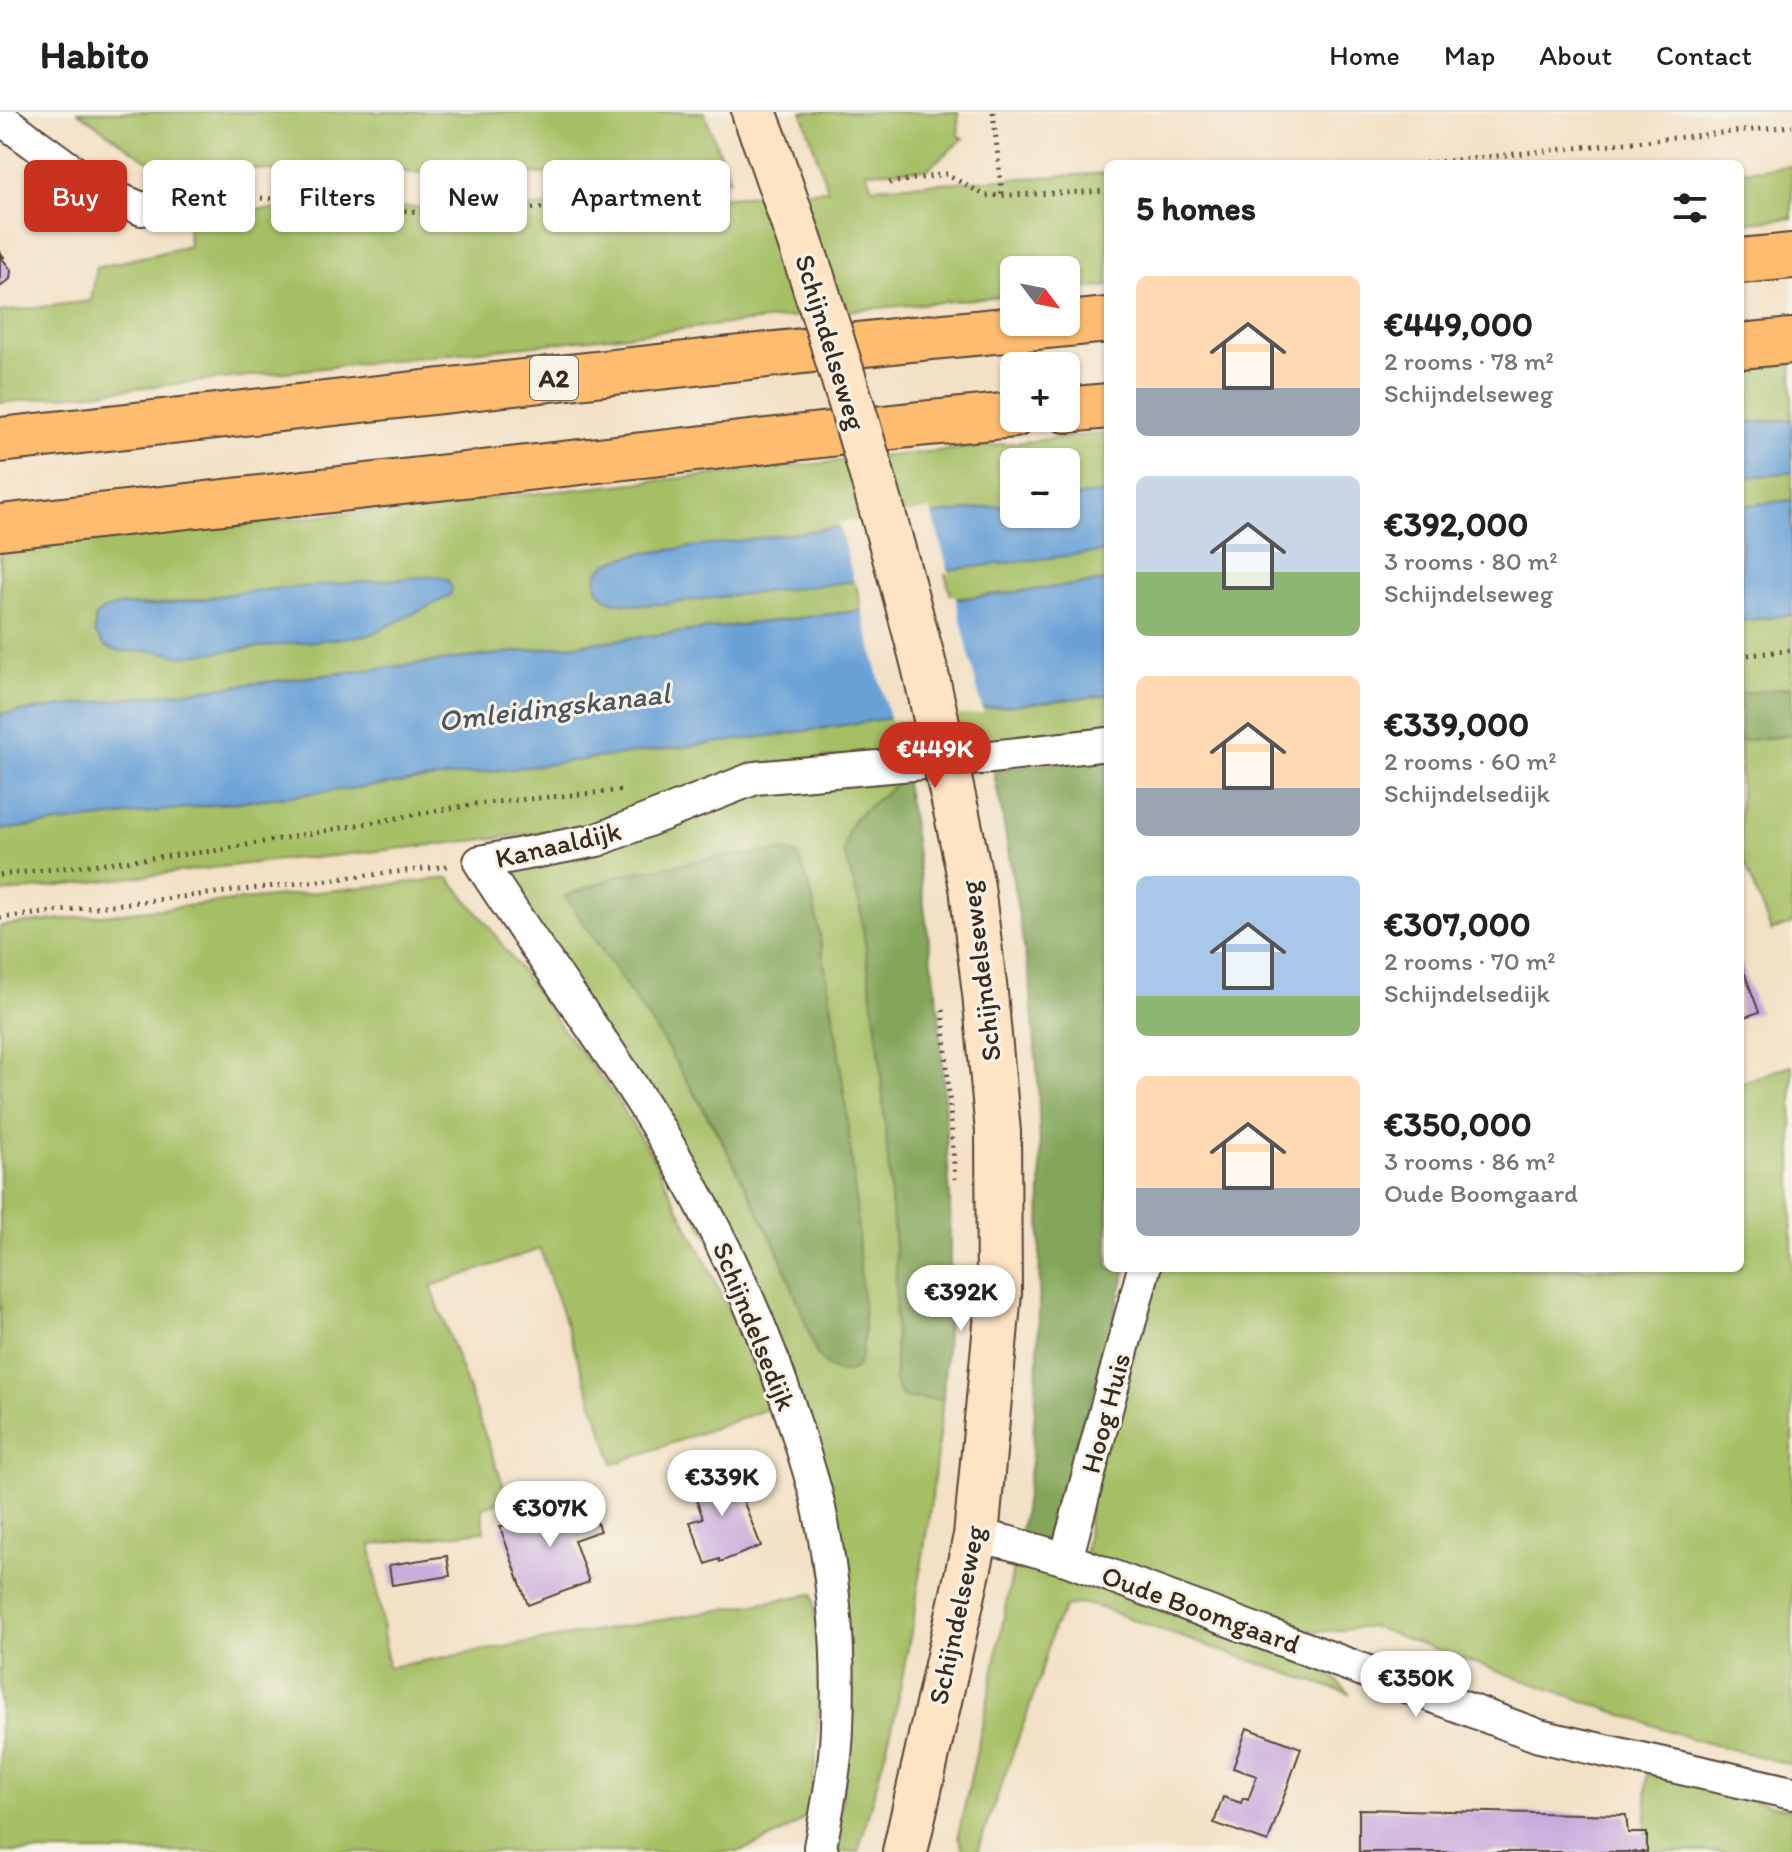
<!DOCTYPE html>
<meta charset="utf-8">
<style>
:root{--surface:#fff;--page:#f2f2f2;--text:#202124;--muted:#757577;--line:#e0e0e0;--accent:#c8321e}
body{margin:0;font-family:Itim,sans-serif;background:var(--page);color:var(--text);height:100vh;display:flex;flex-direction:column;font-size:30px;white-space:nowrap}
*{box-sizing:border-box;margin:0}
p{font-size:26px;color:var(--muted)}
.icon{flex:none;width:44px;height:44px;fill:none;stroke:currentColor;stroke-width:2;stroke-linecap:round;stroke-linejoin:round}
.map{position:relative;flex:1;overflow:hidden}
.side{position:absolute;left:1104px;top:48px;width:640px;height:1112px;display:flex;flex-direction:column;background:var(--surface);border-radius:12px;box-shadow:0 2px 6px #0004}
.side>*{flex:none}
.banner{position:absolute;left:24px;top:48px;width:760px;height:72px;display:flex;gap:16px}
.needle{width:52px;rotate:122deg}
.controls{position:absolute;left:1000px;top:144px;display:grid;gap:16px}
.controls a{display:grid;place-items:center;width:80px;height:80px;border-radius:12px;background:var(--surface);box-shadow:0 2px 6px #0004;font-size:40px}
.price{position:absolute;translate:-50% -68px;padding:0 18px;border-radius:28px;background:#fff;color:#222;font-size:26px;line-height:52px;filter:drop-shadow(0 2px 4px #0008)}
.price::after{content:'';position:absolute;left:50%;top:48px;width:24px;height:18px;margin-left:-12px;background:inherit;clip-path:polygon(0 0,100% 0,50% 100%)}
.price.selected{background:var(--accent);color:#fff}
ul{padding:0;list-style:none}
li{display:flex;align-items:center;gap:24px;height:200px;padding:0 32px}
li span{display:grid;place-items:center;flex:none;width:224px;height:160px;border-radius:12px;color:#555}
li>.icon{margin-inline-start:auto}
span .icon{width:96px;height:96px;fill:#fffc;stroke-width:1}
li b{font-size:34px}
h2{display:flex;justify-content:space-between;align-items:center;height:96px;padding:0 32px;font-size:34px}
.pill{padding:0 28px;border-radius:12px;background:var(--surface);box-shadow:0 2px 6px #0004;font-size:28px;line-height:72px}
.pill.selected{background:var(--accent);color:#fff}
header{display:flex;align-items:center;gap:48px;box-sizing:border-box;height:112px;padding:0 40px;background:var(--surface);border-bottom:2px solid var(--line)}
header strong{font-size:38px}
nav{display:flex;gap:44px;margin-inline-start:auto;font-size:28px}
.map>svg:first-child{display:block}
.green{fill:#a6bf65;stroke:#707442;stroke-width:2;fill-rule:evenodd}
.forest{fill:#84a65a;stroke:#60683c;stroke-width:2}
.water{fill:#69a1d7;stroke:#52667a;stroke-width:2}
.pier{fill:#f3e1c6}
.building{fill:#c7a8dc}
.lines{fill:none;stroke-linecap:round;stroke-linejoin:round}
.street-casing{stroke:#574537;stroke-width:36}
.secondary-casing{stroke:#574537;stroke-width:48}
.highway-casing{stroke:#574537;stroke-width:48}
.path{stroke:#574537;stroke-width:5;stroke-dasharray:2 6;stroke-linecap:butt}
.street{stroke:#fff;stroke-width:32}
.secondary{stroke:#fee4c5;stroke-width:44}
.highway{stroke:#fdbc6f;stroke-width:44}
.secondary-bridge-casing{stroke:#574537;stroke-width:48;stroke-linecap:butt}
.secondary-bridge{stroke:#fee4c5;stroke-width:44}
.labels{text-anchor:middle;stroke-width:6;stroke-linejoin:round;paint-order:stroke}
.shield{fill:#f7f3e8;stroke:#73665b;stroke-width:2}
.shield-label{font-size:26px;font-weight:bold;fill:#3b2a1e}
.street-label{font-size:28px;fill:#3b2a1e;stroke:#f7f3e8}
.water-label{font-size:30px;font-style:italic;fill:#4b545f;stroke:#f7f3e8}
</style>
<header>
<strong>Habito</strong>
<nav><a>Home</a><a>Map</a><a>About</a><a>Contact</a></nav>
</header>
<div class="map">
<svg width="1792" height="1740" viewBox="0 0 1792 1740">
<rect width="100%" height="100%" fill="#f7f3e8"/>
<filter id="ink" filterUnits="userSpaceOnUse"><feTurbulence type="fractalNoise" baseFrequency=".0125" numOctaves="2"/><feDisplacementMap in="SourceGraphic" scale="16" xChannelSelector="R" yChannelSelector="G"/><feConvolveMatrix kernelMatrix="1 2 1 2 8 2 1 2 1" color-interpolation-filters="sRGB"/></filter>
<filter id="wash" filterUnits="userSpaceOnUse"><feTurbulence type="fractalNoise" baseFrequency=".006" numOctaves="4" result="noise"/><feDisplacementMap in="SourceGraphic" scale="32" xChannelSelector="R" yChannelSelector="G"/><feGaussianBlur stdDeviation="1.8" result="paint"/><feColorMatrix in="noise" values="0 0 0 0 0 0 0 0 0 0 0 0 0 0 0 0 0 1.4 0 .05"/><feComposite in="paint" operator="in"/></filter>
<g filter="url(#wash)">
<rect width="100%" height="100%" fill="#f3e1c6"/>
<path class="green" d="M 78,0 L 704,0 L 730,68 L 611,75 L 585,54 L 579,60 L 560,62 L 281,59 L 146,48 Z
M 802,0 L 958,0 L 959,25 L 964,26 L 927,57 L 866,60 L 872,75 L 1108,61 L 1108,174 L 1066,178 L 1066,158 L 1014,158 L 1014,183 L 867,197 L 0,291 L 0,200 L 91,189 L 96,160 L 95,156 L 189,134 L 187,101 L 204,98 L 431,95 L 503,96 L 698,87 L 828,78 Z
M 1792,54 L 1792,106 L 1740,111 L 1740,59 Z
M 1792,252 L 1792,307 L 1740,312 L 1740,257 Z
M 1108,321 L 1108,381 L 1066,386 L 1066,350 L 1014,350 L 1014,392 L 639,442 L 616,448 L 597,463 L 596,470 L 601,482 L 626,492 L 662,492 L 855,469 L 862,498 L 0,602 L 0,438 ZM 332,473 L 181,544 L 159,539 L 119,539 L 121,493 C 161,494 199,486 238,481 C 269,476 301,475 332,473 Z
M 1792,360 L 1792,388 L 1740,394 L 1740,366 Z
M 1108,439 L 1108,469 L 952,487 L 944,458 Z
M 1792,503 L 1792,575 L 1740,582 L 1740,509 Z
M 1108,583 L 1108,618 L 750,653 C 696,667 647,696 595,715 L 314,746 L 297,746 L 0,781 L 0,718 L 399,671 L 785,622 L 890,606 Z
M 1792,623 L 1792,812 L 1771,819 L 1740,738 L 1740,629 Z
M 904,665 L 844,739 L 860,794 L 879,936 L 896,1148 L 895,1268 L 907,1286 L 943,1287 L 933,1376 L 915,1498 L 894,1608 L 858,1740 L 836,1740 L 848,1630 L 799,1289 L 521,789 C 517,777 514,770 519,757 L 739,684 L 781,676 ZM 804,759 L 815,801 L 838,928 L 817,1243 C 805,1208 793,1173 778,1140 C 744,1065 702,994 660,924 Z
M 449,766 L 488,813 L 564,919 L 613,981 L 652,1044 L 707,1152 L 737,1216 L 761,1274 L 767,1297 L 614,1352 L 540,1137 L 431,1174 L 508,1386 L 482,1396 L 484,1419 L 371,1433 L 388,1555 L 813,1482 C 821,1541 821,1601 814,1660 C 813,1671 814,1686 810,1697 C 803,1716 756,1733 737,1740 L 0,1740 L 0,814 Z
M 1792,953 L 1792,1653 L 1692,1627 L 1373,1515 L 1318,1520 L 1199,1480 L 1085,1447 L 1091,1378 L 1148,1156 L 1740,1156 L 1740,971 Z
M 1013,1456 L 1029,1457 L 1083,1467 L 1302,1534 L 1350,1582 L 1175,1523 L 1101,1496 L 1080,1491 L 1065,1495 L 1053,1516 L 1039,1569 L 977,1740 L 964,1740 L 958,1724 L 991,1573 Z
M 1647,1661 L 1792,1698 L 1792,1740 L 1645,1740 Z"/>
<path class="forest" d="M 1792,575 L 1792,623 L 1740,629 L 1740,582 Z
M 1108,646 L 1108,1156 L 1127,1156 L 1088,1300 L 1066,1416 L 1056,1441 L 1019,1432 L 1032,1342 L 1038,1249 L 1041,1071 L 1038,968 L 1030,872 L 1002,701 L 993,657 Z
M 904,665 L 912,708 L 939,900 L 950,1088 L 950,1167 L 943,1287 L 907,1286 L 899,1281 L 895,1268 L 896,1148 L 879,936 L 860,794 L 844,739 L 848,718 L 855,706 Z
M 785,739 L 797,743 C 815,779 819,822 826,862 C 843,959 855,1056 860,1154 C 862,1187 870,1227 856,1257 L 848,1260 L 837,1260 L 828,1255 L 817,1243 L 799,1192 L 778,1139 L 720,1024 L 660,924 L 565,784 L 621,763 L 725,744 Z"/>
<path class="water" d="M 1792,307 L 1792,360 L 1740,366 L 1740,312 Z
M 1108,381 L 1108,439 L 662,492 C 645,492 623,495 606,486 C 601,483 597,477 596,471 C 593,450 625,446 639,442 L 1014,392 L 1014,402 L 1066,402 L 1066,386 Z
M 1792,388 L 1792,503 L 1740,509 L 1740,394 Z
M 435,464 L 447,467 L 452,476 L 450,483 L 442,488 L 369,523 L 181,544 L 159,539 L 119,539 L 106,535 L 95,521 L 95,506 L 101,499 L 121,493 L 149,494 L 199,488 L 240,480 Z
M 1108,469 L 1108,583 L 890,606 L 785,622 L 399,671 L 0,718 L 0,602 Z"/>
<path class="pier" d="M 931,398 L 949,461 L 855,473 L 838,410 Z
M 955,483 L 983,601 L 890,610 L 861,494 Z"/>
<g id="blocks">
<path class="building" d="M 0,140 L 4,145 L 2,146 L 11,158 L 10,167 L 0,175 Z
M 1740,849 L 1759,900 L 1740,907 Z
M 730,1355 L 761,1434 L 720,1450 L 719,1447 L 706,1452 L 690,1410 L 703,1406 L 690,1371 Z
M 586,1383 L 600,1419 L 574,1428 L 589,1470 L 528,1493 L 500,1415 Z
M 447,1444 L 450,1464 L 392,1473 L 389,1453 Z
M 1247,1616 L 1301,1636 L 1268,1730 L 1214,1711 L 1223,1685 L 1241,1691 L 1243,1686 L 1248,1688 L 1257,1664 L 1233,1656 Z
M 1359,1697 L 1626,1703 L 1628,1721 L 1647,1721 L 1647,1740 L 1359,1740 Z"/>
</g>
</g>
<g filter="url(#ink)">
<use href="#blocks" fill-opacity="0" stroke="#574537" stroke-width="2"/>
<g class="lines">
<defs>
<path id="street" d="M 0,6 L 101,80 L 142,97 L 228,83
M 976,1424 L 1006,1430 L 1066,1447 L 1539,1624 L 1792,1681
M 1066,1447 L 1144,1156
M 822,1740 L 820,1735 C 827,1698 836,1653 837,1616 C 840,1540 834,1462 817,1387 C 813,1370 807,1352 802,1335 C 769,1223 719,1116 658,1016 C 603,925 537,841 480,750 L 597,728 L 755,666 L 991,645 L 1108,632"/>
<path id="secondary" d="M 754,0 L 768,37 L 812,165
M 905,1740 L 976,1424 L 999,1181 L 998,1020 L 985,881 L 972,775 L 956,698"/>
<path id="highway" d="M 1740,149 L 1792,144
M 1740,234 L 1792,229
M 1066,298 L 1108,294
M 0,328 L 902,228 L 1108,208
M 0,415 L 919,312 L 1014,303"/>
</defs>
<use href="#street" class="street-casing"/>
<use href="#secondary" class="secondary-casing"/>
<use href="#highway" class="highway-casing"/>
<path class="path" d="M 993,0 L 1002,83
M 1417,52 L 1792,14
M 889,71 L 946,62 L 986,84 L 1108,79
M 261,86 L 455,103 L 671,85
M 1740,544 L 1792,538
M 0,763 L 213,739 L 475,692 L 625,678
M 0,806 L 448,754
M 943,898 L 955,1067"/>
<use href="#street" class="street"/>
<use href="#secondary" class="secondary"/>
<use href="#highway" class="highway"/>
<defs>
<path id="secondary-bridge" d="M 812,165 C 852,290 888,415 921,542 C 934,593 944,646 956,698"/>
</defs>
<use href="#secondary-bridge" class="secondary-bridge-casing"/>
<use href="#secondary-bridge" class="secondary-bridge"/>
</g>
</g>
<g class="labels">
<rect class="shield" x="530" y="244" width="48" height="44" rx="6"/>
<g class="shield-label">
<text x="554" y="275">A2</text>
</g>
<g class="street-label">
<text transform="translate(831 230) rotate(73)" y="10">Schijndelseweg</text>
<text transform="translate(558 732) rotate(-13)" y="10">Kanaaldijk</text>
<text transform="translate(980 859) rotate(-97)" y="10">Schijndelseweg</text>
<text transform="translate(755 1214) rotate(68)" y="10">Schijndelsedijk</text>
<text transform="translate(1105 1301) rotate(-75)" y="10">Hoog Huis</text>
<text transform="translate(1201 1497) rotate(20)" y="10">Oude Boomgaard</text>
<text transform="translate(956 1503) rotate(-78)" y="10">Schijndelseweg</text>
</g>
<g class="water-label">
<text transform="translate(554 595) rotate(-7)" y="10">Omleidingskanaal</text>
</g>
</g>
</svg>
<div class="controls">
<a><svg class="needle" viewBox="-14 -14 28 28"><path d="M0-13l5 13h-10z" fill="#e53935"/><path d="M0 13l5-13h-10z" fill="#757577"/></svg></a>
<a>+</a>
<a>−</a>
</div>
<b class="price selected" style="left:935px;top:678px">€449K</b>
<b class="price" style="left:961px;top:1221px">€392K</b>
<b class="price" style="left:722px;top:1406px">€339K</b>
<b class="price" style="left:550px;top:1437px">€307K</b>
<b class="price" style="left:1416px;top:1607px">€350K</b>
<div class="banner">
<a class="pill selected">Buy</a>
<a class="pill">Rent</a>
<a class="pill">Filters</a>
<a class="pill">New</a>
<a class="pill">Apartment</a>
</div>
<section class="side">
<h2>5 homes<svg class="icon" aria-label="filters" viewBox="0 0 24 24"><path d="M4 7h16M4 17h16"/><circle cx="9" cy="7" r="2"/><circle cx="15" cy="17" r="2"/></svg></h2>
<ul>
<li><span style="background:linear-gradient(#ffd9b3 70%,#9aa5b1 0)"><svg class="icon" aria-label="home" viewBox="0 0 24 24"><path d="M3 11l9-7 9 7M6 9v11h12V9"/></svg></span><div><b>€449,000</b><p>2 rooms · 78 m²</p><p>Schijndelseweg</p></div></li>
<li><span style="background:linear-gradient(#c9d6e8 60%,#8fb573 0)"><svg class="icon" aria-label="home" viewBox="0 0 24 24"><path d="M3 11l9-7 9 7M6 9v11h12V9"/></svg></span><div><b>€392,000</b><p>3 rooms · 80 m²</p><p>Schijndelseweg</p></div></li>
<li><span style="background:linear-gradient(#ffd9b3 70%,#9aa5b1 0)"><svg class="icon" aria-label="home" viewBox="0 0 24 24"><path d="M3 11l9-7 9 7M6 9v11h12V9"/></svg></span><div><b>€339,000</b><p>2 rooms · 60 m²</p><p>Schijndelsedijk</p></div></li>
<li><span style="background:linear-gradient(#a9c7e8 75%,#8fb573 0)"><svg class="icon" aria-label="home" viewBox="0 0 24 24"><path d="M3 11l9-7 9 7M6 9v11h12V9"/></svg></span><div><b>€307,000</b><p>2 rooms · 70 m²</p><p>Schijndelsedijk</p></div></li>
<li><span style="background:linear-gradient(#ffd9b3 70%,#9aa5b1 0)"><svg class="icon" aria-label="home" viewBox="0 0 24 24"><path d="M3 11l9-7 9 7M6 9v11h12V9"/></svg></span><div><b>€350,000</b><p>3 rooms · 86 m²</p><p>Oude Boomgaard</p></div></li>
</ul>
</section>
</div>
